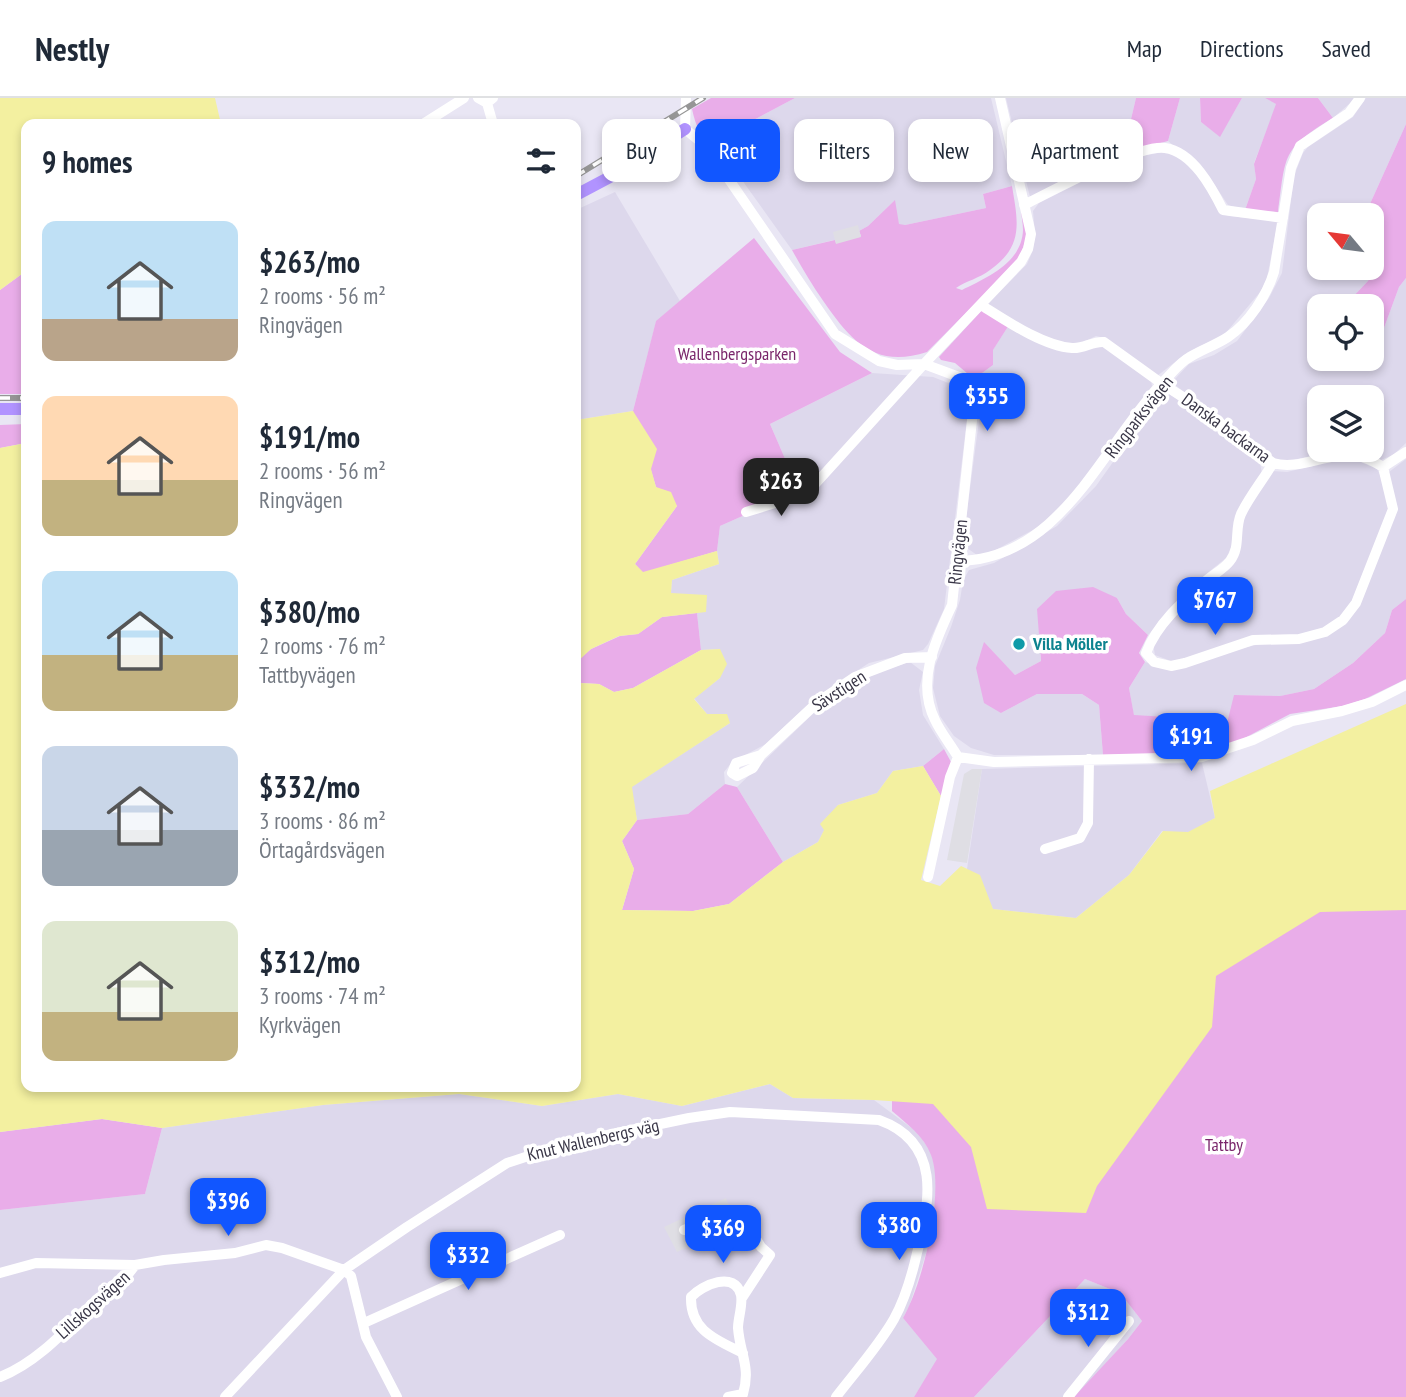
<!DOCTYPE html>
<meta charset="utf-8">
<style>
:root{--surface:#fff;--page:#f6f6f7;--text:#1f2937;--muted:#747a83;--line:#e0e1e3;--accent:#1156ff}
body{margin:0;font-family:"PT Sans Narrow",sans-serif;background:var(--page);color:var(--text);height:100vh;display:flex;flex-direction:column;font-size:26px;white-space:nowrap}
*{box-sizing:border-box;margin:0}
p{font-size:23px;color:var(--muted)}
.icon{flex:none;width:38px;height:38px;fill:none;stroke:currentColor;stroke-width:2;stroke-linecap:round;stroke-linejoin:round}
.map{position:relative;flex:1;overflow:hidden}
.side{position:absolute;left:21px;top:21px;width:560px;height:973px;display:flex;flex-direction:column;background:var(--surface);border-radius:14px;box-shadow:0 4px 10px #0003}
.side>*{flex:none}
.top-card{position:absolute;left:602px;top:21px;width:665px;height:63px;display:flex;gap:14px}
.needle{width:46px;rotate:299deg}
.tools{position:absolute;left:1307px;top:105px;display:grid;gap:14px}
.tools a{display:grid;place-items:center;width:77px;height:77px;border-radius:14px;background:var(--surface);box-shadow:0 4px 10px #0003;font-size:35px}
.price{position:absolute;translate:-50% -60px;padding:0 16px;border-radius:14px;background:var(--accent);color:#fff;font-size:23px;line-height:46px;filter:drop-shadow(0 2px 4px #0008)}
.price::after{content:'';position:absolute;left:50%;top:42px;width:21px;height:16px;margin-left:-10px;background:inherit;clip-path:polygon(0 0,100% 0,50% 100%)}
.price.active{background:#222;color:#fff}
ul{padding:0;list-style:none}
li{display:flex;align-items:center;gap:21px;height:175px;padding:0 21px}
li span{display:grid;place-items:center;flex:none;width:196px;height:140px;border-radius:14px;color:#555}
li>.icon{margin-inline-start:auto}
span .icon{width:84px;height:84px;fill:#fffc;stroke-width:1}
li b{font-size:30px}
h2{display:flex;justify-content:space-between;align-items:center;height:84px;padding:0 21px;font-size:30px}
.chip{padding:0 24px;border-radius:14px;background:var(--surface);box-shadow:0 4px 10px #0003;font-size:24px;line-height:63px}
.chip.active{background:var(--accent);color:#fff}
header{display:flex;align-items:center;gap:42px;box-sizing:border-box;height:98px;padding:0 35px;background:var(--surface);border-bottom:2px solid var(--line)}
header strong{font-size:33px}
nav{display:flex;gap:38px;margin-inline-start:auto;font-size:24px}
.map>svg:first-child{display:block}
.residential{fill:#ddd8ec;fill-rule:evenodd}
.green{fill:#e9ade9}
.parking{fill:#dfdee4}
.water{fill:#f3f0a0}
.lines{fill:none;stroke-linecap:round;stroke-linejoin:round}
.minor{stroke:#fff;stroke-width:10}
.major{stroke:#b193ff;stroke-width:12}
.rail-casing{stroke:#969696;stroke-width:6}
.rail{stroke:#fff;stroke-width:3.5;stroke-dasharray:10;stroke-linecap:butt}
.culture-dot{fill:#0f9aa8;stroke:#fff;stroke-width:2.5}
.labels{text-anchor:middle;stroke-width:7;stroke-linejoin:round;paint-order:stroke}
.park-label{font-size:18px;fill:#7a266b;stroke:#fff}
.street-label{font-size:18px;fill:#383546;stroke:#fff}
.culture-label{font-size:18px;font-weight:bold;fill:#0d838f;stroke:#fff;text-anchor:start}
</style>
<header>
<strong>Nestly</strong>
<nav><a>Map</a><a>Directions</a><a>Saved</a></nav>
</header>
<div class="map">
<svg width="1406" height="1299" viewBox="0 0 1406 1299">
<rect width="100%" height="100%" fill="#e9e6f4"/>
<path class="residential" d="M 795,0 L 991,0 L 1012,88 L 983,96 L 986,110 L 905,127 L 899,127 L 894,103 L 868,128 L 859,133 L 861,139 L 834,142 L 792,152 L 714,43 Z
M 1006,0 L 1136,0 L 1123,55 L 1030,99 Z
M 1180,0 L 1200,0 L 1201,24 L 1220,38 L 1242,0 L 1265,0 L 1277,6 L 1254,65 L 1256,81 L 1245,112 L 1228,107 L 1208,77 L 1168,43 Z
M 1318,0 L 1356,0 L 1333,20 Z
M 1366,0 L 1406,0 L 1406,26 L 1365,117 L 1320,117 L 1320,170 L 1372,170 L 1372,137 L 1380,141 L 1383,153 L 1368,183 L 1348,204 L 1349,208 L 1320,208 L 1320,261 L 1345,261 L 1344,263 L 1370,268 L 1399,189 L 1406,180 L 1406,345 L 1393,357 L 1381,362 L 1358,352 L 1338,352 L 1284,364 L 1271,359 L 1175,287 L 1175,281 L 1189,266 L 1214,257 L 1237,243 L 1269,200 L 1282,175 L 1294,78 L 1303,55 L 1308,49 L 1353,19 ZM 1320,299 L 1372,299 L 1372,352 L 1320,352 Z
M 1163,54 L 1175,56 L 1195,71 L 1220,115 L 1229,118 L 1278,123 L 1267,180 L 1261,193 L 1224,237 L 1188,254 L 1157,278 L 1104,240 L 1096,238 L 1077,247 L 1063,246 L 1017,226 L 987,207 L 1027,166 L 1033,152 L 1035,136 L 1033,113 L 1039,105 L 1105,72 L 1142,58 Z
M 615,94 L 680,203 L 656,224 L 633,313 L 576,322 L 576,112 Z
M 1009,227 L 1073,255 L 1103,247 L 1151,282 L 1152,288 L 1090,378 L 1046,425 L 990,455 L 977,457 L 964,448 L 963,443 L 980,315 L 974,281 L 993,267 L 992,253 Z
M 872,275 L 933,279 L 951,286 L 962,294 L 968,313 L 944,511 L 928,546 L 923,552 L 869,565 L 815,600 L 766,646 L 732,664 L 724,674 L 725,686 L 688,716 L 637,722 L 631,689 L 730,625 L 707,616 L 694,600 L 720,580 L 720,551 L 701,552 L 697,515 L 706,513 L 671,495 L 672,482 L 719,466 L 717,453 L 720,428 L 799,393 L 770,326 Z
M 1167,294 L 1259,361 L 1262,375 L 1229,454 L 1226,460 L 1200,481 L 1148,537 L 1126,516 L 1117,500 L 1038,541 L 1041,563 L 1015,577 L 984,545 L 1001,615 L 1037,596 L 1082,596 L 1099,607 L 1103,657 L 994,657 L 971,650 L 954,638 L 940,618 L 933,590 L 935,568 L 951,529 L 960,502 L 963,483 L 969,472 L 994,465 L 1057,428 L 1096,388 L 1160,298 Z
M 1406,361 L 1406,501 L 1392,512 L 1385,535 L 1353,565 L 1314,591 L 1280,598 L 1235,597 L 1225,633 L 1214,639 L 1189,637 L 1168,619 L 1134,618 L 1129,590 L 1145,564 L 1171,572 L 1252,546 L 1272,544 L 1346,524 L 1390,430 L 1389,374 Z
M 1336,362 L 1356,362 L 1377,371 L 1384,384 L 1389,410 L 1352,503 L 1341,520 L 1324,532 L 1183,563 L 1171,563 L 1155,557 L 1153,546 L 1156,540 L 1206,485 L 1231,468 L 1244,416 L 1272,373 L 1287,374 Z
M 910,564 L 923,574 L 919,592 L 923,617 L 944,651 L 923,668 L 893,673 L 877,695 L 838,707 L 818,744 L 783,764 L 737,689 L 822,607 L 858,584 L 881,573 Z
M 1202,665 L 1215,720 L 1188,735 L 1162,733 L 1129,777 L 1076,820 L 993,811 L 967,771 L 982,671 Z
M 770,986 L 793,1000 L 874,1002 L 917,1034 L 931,1054 L 935,1070 L 937,1091 L 928,1149 L 909,1209 L 903,1220 L 938,1261 L 914,1299 L 0,1299 L 0,1112 L 145,1096 L 162,1030 L 323,1007 L 459,996 L 542,1008 L 618,996 L 682,1008 Z
M 1085,1181 L 1120,1195 L 1142,1223 L 1128,1241 L 1078,1296 L 1074,1299 L 974,1299 Z"/>
<path class="green" d="M 711,0 L 795,0 L 714,43 C 698,35 696,28 692,11 Z
M 1136,0 L 1180,0 L 1168,43 L 1123,55 Z
M 1200,0 L 1242,0 L 1220,39 L 1201,24 Z
M 1265,0 L 1318,0 L 1333,20 C 1281,51 1286,57 1278,114 L 1245,112 L 1256,81 L 1254,66 L 1276,6 Z
M 1406,26 L 1406,180 L 1399,189 L 1370,268 L 1344,263 L 1345,261 L 1372,261 L 1372,208 L 1349,208 L 1347,205 L 1368,183 L 1383,153 L 1380,141 L 1372,137 L 1372,117 L 1365,117 Z
M 1012,88 C 1018,124 1024,148 990,172 C 980,180 966,183 956,190 L 962,192 C 986,180 1022,165 1023,132 C 1023,125 1021,117 1021,110 L 1028,136 L 1018,163 L 927,254 C 875,271 851,243 824,204 C 812,187 802,170 792,152 L 835,142 L 836,145 L 861,138 L 859,133 L 868,128 L 895,102 L 899,126 L 905,127 L 986,110 L 983,96 Z
M 754,140 L 840,254 L 872,275 L 770,326 L 799,393 L 720,428 L 717,453 L 643,475 L 635,466 L 677,408 L 656,389 L 633,313 L 656,223 Z
M 26,173 L 26,296 L 0,296 L 0,192 Z
M 983,211 L 1009,227 L 993,252 L 993,267 L 974,281 L 955,265 L 941,262 L 939,259 Z
M 26,326 L 26,345 L 0,350 L 0,327 Z
M 1093,489 L 1117,500 L 1126,516 L 1148,537 L 1139,555 L 1145,564 L 1129,590 L 1134,617 L 1168,619 L 1189,637 L 1214,639 L 1225,633 L 1234,597 L 1280,598 L 1314,591 L 1353,565 L 1385,535 L 1392,512 L 1406,501 L 1406,581 L 1365,601 L 1343,608 L 1290,616 L 1241,642 L 1202,655 L 1103,657 L 1099,607 L 1082,596 L 1037,596 L 1001,615 L 984,605 L 976,570 L 984,544 L 1015,577 L 1041,563 L 1037,511 L 1056,493 Z
M 697,515 L 701,552 L 633,590 L 614,594 L 599,586 L 580,585 L 576,578 L 578,562 L 591,551 L 620,538 L 638,536 L 662,519 Z
M 944,651 L 951,664 L 941,698 L 923,668 Z
M 725,686 L 737,689 L 783,764 L 729,806 L 693,813 L 622,812 L 634,771 L 622,743 L 637,722 L 688,716 Z
M 1406,725 L 1406,1299 L 1074,1299 L 1128,1241 L 1142,1223 L 1120,1195 L 1085,1181 L 974,1299 L 914,1299 L 937,1261 L 903,1220 C 923,1186 945,1093 931,1057 C 924,1038 907,1026 892,1013 L 892,1003 Z
M 102,1021 L 162,1030 L 145,1096 L 0,1112 L 0,1034 Z"/>
<path class="parking" d="M 858,127 L 861,139 L 836,146 L 833,134 Z
M 972,671 L 982,671 L 967,765 L 947,762 L 964,676 Z
M 726,1100 L 736,1126 L 677,1154 L 664,1129 Z"/>
<path class="water" d="M 0,0 L 215,0 L 221,26 L 26,26 L 26,173 L 0,192 Z
M 633,313 L 657,351 L 651,371 L 656,389 L 671,394 L 677,408 L 635,466 L 643,474 L 717,453 L 719,466 L 672,482 L 671,495 L 707,497 L 706,514 L 662,519 L 638,536 L 619,538 L 591,551 L 576,565 L 576,322 Z
M 26,345 L 26,989 L 576,989 L 576,578 L 580,585 L 599,586 L 614,594 L 633,590 L 701,552 L 720,551 L 727,566 L 720,580 L 694,601 L 707,616 L 727,616 L 730,625 L 632,689 L 637,722 L 622,743 L 634,771 L 622,812 L 693,813 L 729,806 L 783,764 L 818,744 L 824,732 L 820,726 L 838,707 L 877,695 L 893,673 L 923,668 L 941,698 L 921,782 L 940,788 L 961,768 L 980,777 L 993,811 L 1076,820 L 1129,777 L 1163,733 L 1188,734 L 1215,720 L 1210,693 L 1406,606 L 1406,812 L 1320,814 L 1216,878 L 1212,929 L 1097,1088 L 1086,1115 L 987,1111 L 971,1049 L 933,1006 L 874,1002 L 793,1000 L 770,986 L 682,1008 L 618,996 L 542,1008 L 459,996 L 323,1007 L 162,1030 L 102,1021 L 0,1034 L 0,350 Z"/>
<g class="lines">
<path class="minor" d="M 478,0 L 487,5 L 493,0
M 686,0 L 685,31 L 706,48 L 835,236 L 879,263 L 897,267 L 924,266 L 959,279 L 969,286 L 974,304 L 952,507 C 935,543 916,584 935,622 C 941,635 951,647 958,659 L 950,679 L 928,779
M 487,5 L 493,26
M 423,26 L 464,0
M 1024,107 C 1052,93 1138,46 1165,50 C 1193,54 1212,90 1223,112 L 1283,120
M 981,207 C 1005,222 1043,248 1072,250 C 1084,251 1092,243 1104,244 L 1161,285 L 1203,312 L 1273,365 C 1300,373 1329,353 1357,358 C 1367,359 1375,364 1383,369 L 1406,354
M 1273,365 C 1263,382 1249,399 1241,416 C 1234,432 1241,449 1230,463 C 1223,472 1212,477 1205,484 C 1182,504 1157,526 1146,555 L 1154,564 L 1171,568 L 1185,565 L 1253,542 L 1299,541 L 1325,534 L 1343,522 L 1356,505 L 1393,411 L 1383,369
M 746,414 L 807,395 L 924,266 L 1021,164 L 1028,151 L 1031,136 L 1000,0
M 956,463 C 1061,463 1102,348 1163,284 C 1171,276 1180,264 1190,259 C 1203,251 1216,247 1228,239 C 1249,225 1267,197 1274,174 L 1291,70 L 1300,48 L 1349,15 L 1360,0
M 761,657 L 753,670 L 737,678 L 732,675 L 736,665 L 761,657 L 818,604 L 855,579 L 905,560 L 932,559
M 958,659 L 994,664 L 1202,659 L 1253,642 L 1292,623 L 1342,613 L 1372,604 L 1406,587
M 1045,751 L 1080,740 L 1088,725 L 1089,661
M 684,1132 L 734,1112 L 740,1115 L 761,1149 L 770,1157 L 742,1200
M 0,1175 L 36,1165 L 135,1167
M 364,1225 L 560,1137
M 0,1279 C 36,1265 64,1234 91,1207 C 105,1193 125,1184 135,1167 L 164,1162 L 235,1155 L 266,1147 L 282,1150 L 344,1172 L 351,1178 L 366,1239 L 397,1299
M 743,1296 C 751,1269 740,1256 738,1230 C 738,1220 743,1207 741,1197 C 735,1172 702,1187 691,1199 C 690,1233 717,1242 743,1255
M 225,1299 L 344,1172 L 407,1129 L 507,1065 L 565,1046 L 689,1020 L 730,1014 L 879,1022 C 941,1044 931,1103 917,1155 C 912,1177 905,1201 894,1221 C 878,1249 855,1274 836,1299
M 728,1299 L 743,1296 L 742,1299
M 1068,1299 L 1129,1223"/>
<path class="major" d="M 576,97 L 610,79 L 685,31
M 0,311 L 26,311"/>
<defs>
<path id="rail" d="M 576,78 L 703,0
M 0,300 L 26,300"/>
</defs>
<use href="#rail" class="rail-casing"/>
<use href="#rail" class="rail"/>
</g>
<circle class="culture-dot" cx="1019" cy="546" r="7"/>
<g class="labels">
<g class="park-label">
<text x="737" y="262">Wallenbergsparken</text>
<text x="1224" y="1053">Tattby</text>
</g>
<g class="street-label">
<text transform="translate(1139 319) rotate(-52)" y="6">Ringparksvägen</text>
<text transform="translate(1226 330) rotate(36)" y="6">Danska backarna</text>
<text transform="translate(958 454) rotate(-84)" y="6">Ringvägen</text>
<text transform="translate(839 593) rotate(-33)" y="6">Sävstigen</text>
<text transform="translate(593 1042) rotate(-13)" y="6">Knut Wallenbergs väg</text>
<text transform="translate(93 1207) rotate(-42)" y="6">Lillskogsvägen</text>
</g>
<g class="culture-label">
<text x="1033" y="552">Villa Möller</text>
</g>
</g>
</svg>
<div class="tools">
<a><svg class="needle" viewBox="-14 -14 28 28"><path d="M0-13l5 13h-10z" fill="#e53935"/><path d="M0 13l5-13h-10z" fill="#747a83"/></svg></a>
<a><svg class="icon" aria-label="locate" viewBox="0 0 24 24"><circle cx="12" cy="12" r="6"/><path d="M12 2v4M12 18v4M2 12h4M18 12h4"/></svg></a>
<a><svg class="icon" aria-label="layers" viewBox="0 0 24 24"><path d="M12 4l9 5-9 5-9-5zM3 14l9 5 9-5"/></svg></a>
</div>
<b class="price" style="left:987px;top:335px">$355</b>
<b class="price active" style="left:781px;top:420px">$263</b>
<b class="price" style="left:1215px;top:539px">$767</b>
<b class="price" style="left:1191px;top:675px">$191</b>
<b class="price" style="left:228px;top:1140px">$396</b>
<b class="price" style="left:899px;top:1164px">$380</b>
<b class="price" style="left:723px;top:1167px">$369</b>
<b class="price" style="left:468px;top:1194px">$332</b>
<b class="price" style="left:1088px;top:1251px">$312</b>
<div class="top-card">
<a class="chip">Buy</a>
<a class="chip active">Rent</a>
<a class="chip">Filters</a>
<a class="chip">New</a>
<a class="chip">Apartment</a>
</div>
<section class="side">
<h2>9 homes<svg class="icon" aria-label="filters" viewBox="0 0 24 24"><path d="M4 7h16M4 17h16"/><circle cx="9" cy="7" r="2"/><circle cx="15" cy="17" r="2"/></svg></h2>
<ul>
<li><span style="background:linear-gradient(#bfe0f5 70%,#b9a48a 0)"><svg class="icon" aria-label="home" viewBox="0 0 24 24"><path d="M3 11l9-7 9 7M6 9v11h12V9"/></svg></span><div><b>$263/mo</b><p>2 rooms · 56 m²</p><p>Ringvägen</p></div></li>
<li><span style="background:linear-gradient(#ffd9b3 60%,#c2b280 0)"><svg class="icon" aria-label="home" viewBox="0 0 24 24"><path d="M3 11l9-7 9 7M6 9v11h12V9"/></svg></span><div><b>$191/mo</b><p>2 rooms · 56 m²</p><p>Ringvägen</p></div></li>
<li><span style="background:linear-gradient(#bfe0f5 60%,#c2b280 0)"><svg class="icon" aria-label="home" viewBox="0 0 24 24"><path d="M3 11l9-7 9 7M6 9v11h12V9"/></svg></span><div><b>$380/mo</b><p>2 rooms · 76 m²</p><p>Tattbyvägen</p></div></li>
<li><span style="background:linear-gradient(#c9d6e8 60%,#9aa5b1 0)"><svg class="icon" aria-label="home" viewBox="0 0 24 24"><path d="M3 11l9-7 9 7M6 9v11h12V9"/></svg></span><div><b>$332/mo</b><p>3 rooms · 86 m²</p><p>Örtagårdsvägen</p></div></li>
<li><span style="background:linear-gradient(#dfe7d0 65%,#c2b280 0)"><svg class="icon" aria-label="home" viewBox="0 0 24 24"><path d="M3 11l9-7 9 7M6 9v11h12V9"/></svg></span><div><b>$312/mo</b><p>3 rooms · 74 m²</p><p>Kyrkvägen</p></div></li>
</ul>
</section>
</div>
